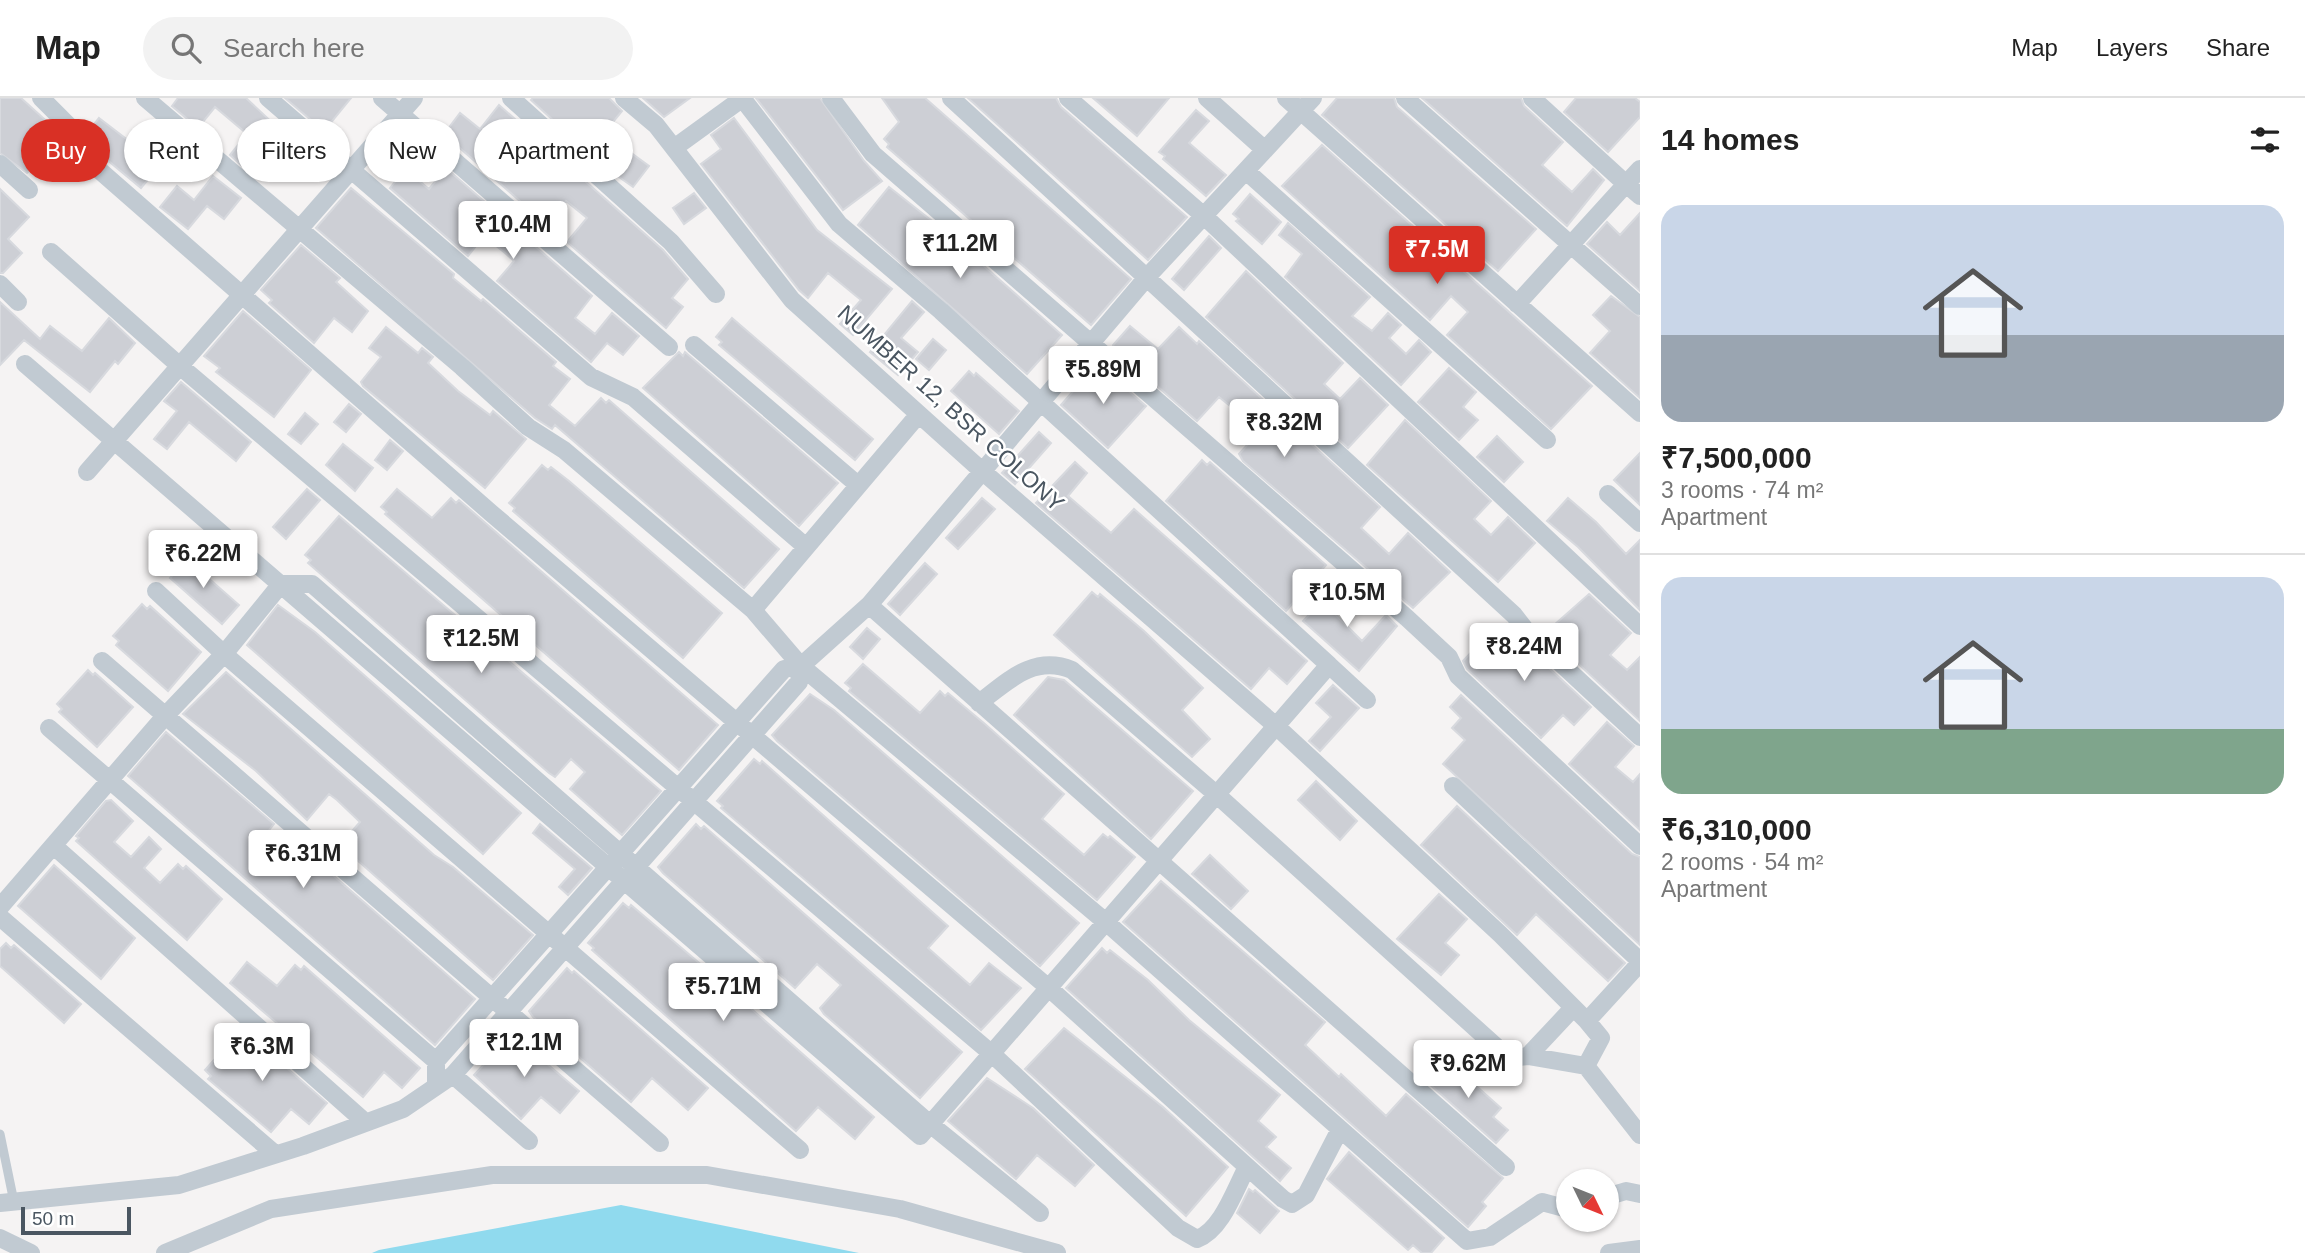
<!DOCTYPE html>
<meta charset="utf-8">
<style>
:root{--surface:#fff;--page:#f2f2f2;--text:#222;--muted:#767676;--line:#e0e0e0;--accent:#d93025}
body{margin:0;font-family:Arial,sans-serif;background:var(--page);color:var(--text);height:100vh;display:flex;flex-direction:column;font-size:26px;white-space:nowrap}
*{box-sizing:border-box;margin:0}
p{font-size:23px;color:var(--muted)}
.icon{flex:none;width:38px;height:38px;fill:none;stroke:currentColor;stroke-width:2;stroke-linecap:round;stroke-linejoin:round}
.map{position:relative;flex:1;overflow:hidden}
.details{display:flex;flex-direction:column;background:var(--surface);width:665px}
.details>*{flex:none}
.hud{position:absolute;left:21px;top:21px;width:665px;height:63px;display:flex;gap:14px}
.needle{width:46px;rotate:133deg}
.controls{position:absolute;left:1556px;top:1071px;display:grid;gap:14px}
.controls a{display:grid;place-items:center;width:63px;height:63px;border-radius:50%;background:var(--surface);box-shadow:0 2px 5px #0004;font-size:35px}
.scale{position:absolute;left:21px;bottom:18px;width:110px;box-sizing:border-box;padding-left:7px;border:4px solid #4a5661;border-top:0;font-size:19px;line-height:24px;white-space:nowrap;color:#4a5661;-webkit-text-stroke:5px #fff;paint-order:stroke}
.price{position:absolute;translate:-50% -60px;padding:0 16px;border-radius:7px;background:#fff;color:#222;font-size:23px;line-height:46px;filter:drop-shadow(0 2px 4px #0008)}
.price::after{content:'';position:absolute;left:50%;top:42px;width:21px;height:16px;margin-left:-10px;background:inherit;clip-path:polygon(0 0,100% 0,50% 100%)}
.price.current{background:var(--accent);color:#fff}
ul{padding:0;list-style:none}
li{display:grid;align-content:center;gap:14px;height:371px;padding:0 21px}
li+li{border-top:2px solid var(--line)}
li span{display:grid;place-items:center;height:217px;border-radius:21px;color:#555}
li>.icon{margin-inline-start:auto}
span .icon{width:126px;height:126px;fill:#fffc;stroke-width:1}
li b{font-size:30px}
h2{display:flex;justify-content:space-between;align-items:center;height:84px;padding:0 21px;font-size:30px}
.chip{padding:0 24px;border-radius:32px;background:var(--surface);box-shadow:0 2px 5px #0004;font-size:24px;line-height:63px}
.chip.current{background:var(--accent);color:#fff}
header{display:flex;align-items:center;gap:42px;box-sizing:border-box;height:98px;padding:0 35px;background:var(--surface);border-bottom:2px solid var(--line)}
header strong{font-size:33px}
nav{display:flex;gap:38px;margin-inline-start:auto;font-size:24px}
.search{width:490px;height:63px;background:var(--page);display:flex;align-items:center;gap:18px;box-sizing:border-box;padding:0 24px;border-radius:38px;color:var(--muted);font-size:26px}
main{display:flex;flex:1;min-height:0}
.map>svg:first-child{display:block}
.water{fill:#90daee}
.building{fill:#cdcfd5;stroke:#d7d9de;stroke-width:2}
.lines{fill:none;stroke-linecap:round;stroke-linejoin:round}
.lane{stroke:#c1cad2;stroke-width:9}
.street{stroke:#c1cad2;stroke-width:18}
.labels{text-anchor:middle;stroke-width:5;stroke-linejoin:round;paint-order:stroke}
.street-label{font-size:23px;fill:#4a5661;stroke:#fff}
</style>
<header>
<strong>Map</strong>
<div class="search"><svg class="icon" aria-label="search" viewBox="0 0 24 24"><circle cx="10" cy="10" r="6"/><path d="M15 15l6 6"/></svg>Search here</div>
<nav><a>Map</a><a>Layers</a><a>Share</a></nav>
</header>
<main>
<div class="map">
<svg width="1640" height="1155" viewBox="0 0 1640 1155">
<rect width="100%" height="100%" fill="#f5f3f3"/>
<path class="water" d="M 621,1107 L 859,1155 L 372,1155 L 379,1152 Z"/>
<path class="building" d="M 0,0 L 21,0 L 63,38 L 27,75 L 0,55 Z
M 178,0 L 246,0 L 278,30 L 281,26 L 305,51 L 288,71 L 258,48 L 242,68 L 230,57 L 247,36 L 215,9 L 198,30 L 172,8 Z
M 285,0 L 351,0 L 324,33 Z
M 533,0 L 609,0 L 622,13 L 604,35 L 649,68 L 633,89 L 602,67 L 531,2 Z
M 643,0 L 690,0 L 664,19 Z
M 756,0 L 820,0 L 864,63 L 882,83 L 843,112 Z
M 882,0 L 925,0 L 1131,181 L 1091,227 L 887,49 L 889,46 L 884,41 L 899,24 Z
M 968,0 L 1056,0 L 1061,9 L 1187,119 L 1148,162 Z
M 1093,0 L 1169,0 L 1137,38 Z
M 1337,0 L 1394,0 L 1397,9 L 1536,131 L 1498,173 L 1322,17 Z
M 1422,0 L 1521,0 L 1524,8 L 1563,44 L 1542,67 L 1572,94 L 1593,71 L 1604,82 L 1567,128 Z
M 1576,0 L 1635,0 L 1640,4 L 1640,19 L 1608,54 L 1564,14 Z
M 499,7 L 663,152 L 688,181 L 672,200 L 683,209 L 666,230 L 567,144 L 587,120 L 566,103 L 547,127 L 444,36 L 460,15 L 480,31 Z
M 1196,12 L 1209,23 L 1189,45 L 1226,77 L 1206,98 L 1163,61 L 1165,58 L 1159,54 Z
M 99,20 L 133,46 L 152,23 L 179,44 L 141,90 L 82,41 Z
M 734,20 L 817,132 L 892,191 L 853,237 L 840,226 L 861,202 L 828,175 L 808,200 L 799,192 L 701,66 L 721,51 L 711,37 Z
M 413,42 L 425,53 L 411,70 L 399,60 Z
M 1322,47 L 1592,288 L 1551,331 L 1447,237 L 1468,214 L 1451,198 L 1430,222 L 1282,88 Z
M 446,70 L 592,198 L 575,220 L 595,236 L 612,215 L 639,238 L 623,257 L 607,245 L 591,264 L 497,183 L 514,163 L 505,155 L 484,138 L 468,158 L 390,90 L 405,71 L 429,91 Z
M 213,78 L 241,100 L 224,121 L 207,108 L 188,131 L 160,109 L 177,88 L 194,102 Z
M 889,89 L 941,130 L 1062,237 L 1027,276 L 858,127 Z
M 351,90 L 454,176 L 453,180 L 481,203 L 483,201 L 556,264 L 553,268 L 570,281 L 549,307 L 575,328 L 601,300 L 606,305 L 609,302 L 779,451 L 744,490 L 555,327 L 552,331 L 535,320 L 316,130 Z
M 0,91 L 29,119 L 8,141 L 22,155 L 3,175 L 0,175 Z
M 694,95 L 706,110 L 684,126 L 673,110 Z
M 1250,96 L 1281,124 L 1262,146 L 1236,123 L 1239,121 L 1233,116 Z
M 1640,115 L 1640,193 L 1587,146 L 1607,124 L 1620,137 Z
M 1288,125 L 1370,199 L 1352,218 L 1372,233 L 1388,215 L 1401,227 L 1389,240 L 1406,256 L 1419,242 L 1431,254 L 1401,287 L 1285,179 L 1302,156 L 1279,137 Z
M 1209,138 L 1221,150 L 1184,192 L 1172,181 Z
M 301,147 L 340,180 L 336,184 L 368,213 L 352,234 L 334,220 L 314,245 L 269,205 L 272,202 L 261,192 Z
M 1246,173 L 1343,265 L 1324,286 L 1340,301 L 1360,280 L 1388,307 L 1348,350 L 1206,219 Z
M 1611,198 L 1640,219 L 1640,300 L 1590,255 L 1610,233 L 1593,217 Z
M 912,203 L 924,214 L 901,240 L 918,254 L 898,277 L 870,254 Z
M 0,204 L 40,241 L 50,228 L 82,253 L 109,220 L 135,245 L 118,266 L 115,263 L 90,294 L 24,242 L 0,267 Z
M 243,213 L 311,272 L 274,319 L 216,274 L 220,270 L 204,258 Z
M 732,220 L 873,341 L 855,362 L 719,247 L 722,244 L 716,239 Z
M 1130,228 L 1158,251 L 1179,229 L 1197,246 L 1199,243 L 1380,409 L 1361,430 L 1389,456 L 1408,435 L 1450,474 L 1413,510 L 1243,363 L 1239,356 L 1259,334 L 1235,312 L 1219,299 L 1197,323 L 1117,253 L 1113,247 Z
M 386,229 L 418,255 L 422,250 L 433,259 L 428,265 L 458,293 L 490,317 L 493,313 L 526,341 L 485,390 L 363,288 L 361,284 L 381,259 L 369,250 Z
M 933,241 L 946,252 L 929,272 L 916,261 Z
M 679,254 L 683,258 L 685,254 L 838,385 L 799,428 L 643,290 Z
M 1095,268 L 1100,273 L 1103,271 L 1146,308 L 1108,350 L 1061,307 Z
M 1449,270 L 1476,294 L 1463,309 L 1478,322 L 1459,342 L 1418,304 Z
M 969,273 L 974,278 L 976,275 L 1019,313 L 999,336 L 951,293 Z
M 181,284 L 251,344 L 236,363 L 189,324 L 167,351 L 154,341 L 177,313 L 164,303 Z
M 349,306 L 361,316 L 346,334 L 334,324 Z
M 305,315 L 318,326 L 301,346 L 288,336 Z
M 1405,322 L 1491,403 L 1474,421 L 1491,437 L 1508,419 L 1535,445 L 1498,484 L 1367,367 Z
M 1039,334 L 1051,345 L 1015,386 L 1002,375 Z
M 1497,338 L 1523,364 L 1504,384 L 1477,359 Z
M 390,342 L 403,353 L 387,372 L 375,362 Z
M 343,346 L 373,370 L 355,393 L 326,367 Z
M 1640,355 L 1640,407 L 1614,382 Z
M 1202,362 L 1207,367 L 1210,364 L 1228,380 L 1326,467 L 1286,513 L 1166,403 Z
M 1075,364 L 1087,375 L 1068,398 L 1090,417 L 1111,435 L 1134,411 L 1307,563 L 1287,586 L 1269,570 L 1251,591 L 1036,405 Z
M 542,367 L 548,372 L 551,369 L 569,383 L 722,515 L 683,560 L 513,413 L 515,410 L 509,405 Z
M 307,391 L 320,402 L 286,441 L 273,429 Z
M 397,391 L 432,420 L 451,400 L 456,405 L 459,402 L 718,627 L 679,672 L 385,416 L 387,414 L 381,409 Z
M 982,400 L 995,411 L 958,451 L 946,440 Z
M 1568,400 L 1596,424 L 1626,456 L 1640,442 L 1640,512 L 1578,449 L 1547,423 Z
M 339,418 L 661,693 L 622,737 L 570,691 L 585,674 L 571,661 L 555,679 L 549,675 L 308,465 L 311,462 L 305,457 Z
M 182,457 L 239,507 L 222,526 L 170,480 L 173,477 L 168,472 Z
M 925,465 L 937,476 L 900,517 L 888,506 Z
M 1344,480 L 1356,490 L 1333,514 L 1362,543 L 1386,517 L 1397,528 L 1359,573 L 1303,523 Z
M 1092,494 L 1098,499 L 1100,496 L 1144,533 L 1203,590 L 1182,612 L 1210,641 L 1192,659 L 1054,537 Z
M 1589,496 L 1631,535 L 1610,557 L 1627,572 L 1640,559 L 1640,623 L 1545,535 Z
M 142,506 L 147,511 L 150,508 L 201,554 L 168,593 L 116,547 L 119,543 L 113,538 Z
M 278,507 L 315,534 L 521,715 L 483,756 L 247,547 Z
M 1506,526 L 1520,543 L 1591,609 L 1574,627 L 1563,617 L 1541,640 L 1467,571 L 1463,563 L 1481,544 L 1485,548 Z
M 867,530 L 880,541 L 863,561 L 850,549 Z
M 863,566 L 920,615 L 940,593 L 945,598 L 948,595 L 985,626 L 1064,696 L 1042,721 L 1084,757 L 1103,736 L 1108,740 L 1110,738 L 1135,759 L 1097,802 L 849,593 L 851,590 L 845,585 Z
M 88,572 L 93,577 L 95,575 L 133,609 L 97,649 L 59,614 L 62,611 L 57,606 Z
M 226,574 L 434,757 L 453,769 L 533,837 L 493,882 L 340,747 L 360,724 L 337,702 L 329,696 L 307,722 L 256,673 L 183,616 Z
M 1048,579 L 1064,582 L 1193,693 L 1151,741 L 1014,617 Z
M 1333,587 L 1359,610 L 1320,653 L 1309,643 L 1331,619 L 1316,605 Z
M 810,596 L 834,612 L 1079,825 L 1040,868 L 777,643 L 772,637 Z
M 1461,597 L 1632,756 L 1640,759 L 1640,847 L 1443,666 L 1465,642 L 1452,630 L 1461,620 L 1450,609 Z
M 1607,624 L 1634,648 L 1615,669 L 1633,684 L 1640,676 L 1640,732 L 1569,666 Z
M 166,634 L 274,726 L 254,751 L 256,755 L 275,771 L 296,745 L 475,901 L 435,947 L 128,678 Z
M 754,661 L 760,666 L 762,663 L 948,828 L 928,850 L 970,887 L 989,865 L 1021,890 L 981,932 L 721,710 L 723,708 L 717,703 Z
M 1316,683 L 1357,723 L 1340,742 L 1298,702 Z
M 111,702 L 133,723 L 114,744 L 131,759 L 149,739 L 161,751 L 144,770 L 160,785 L 178,766 L 183,771 L 186,768 L 222,801 L 187,842 L 76,743 L 79,740 L 76,738 L 106,703 Z
M 1457,708 L 1625,865 L 1608,883 L 1536,816 L 1517,837 L 1421,747 Z
M 540,726 L 592,770 L 568,797 L 559,789 L 575,771 L 533,735 Z
M 696,726 L 701,731 L 704,728 L 962,954 L 920,1000 L 824,916 L 820,910 L 841,887 L 817,866 L 795,890 L 663,775 L 658,769 Z
M 1210,757 L 1248,793 L 1231,811 L 1192,776 Z
M 54,767 L 135,840 L 101,881 L 18,808 Z
M 1161,783 L 1325,924 L 1305,947 L 1339,979 L 1341,976 L 1386,1018 L 1406,996 L 1503,1080 L 1482,1104 L 1486,1108 L 1468,1129 L 1123,824 Z
M 1439,796 L 1467,821 L 1445,845 L 1459,857 L 1441,877 L 1397,841 Z
M 623,805 L 629,810 L 631,807 L 704,869 L 874,1019 L 855,1041 L 818,1009 L 796,1033 L 592,852 L 594,850 L 588,845 Z
M 6,845 L 11,850 L 14,847 L 81,906 L 64,925 L 0,868 L 0,851 Z
M 1102,850 L 1107,855 L 1110,852 L 1148,882 L 1189,922 L 1280,997 L 1258,1023 L 1276,1039 L 1266,1049 L 1291,1070 L 1280,1083 L 1066,890 Z
M 247,864 L 277,888 L 295,867 L 301,872 L 304,868 L 420,970 L 402,990 L 384,974 L 363,999 L 230,885 Z
M 567,870 L 572,875 L 574,873 L 708,990 L 688,1012 L 652,980 L 631,1004 L 533,919 L 529,913 Z
M 1064,930 L 1163,1009 L 1228,1069 L 1186,1118 L 1025,971 Z
M 240,933 L 246,938 L 248,936 L 327,1005 L 309,1026 L 291,1011 L 271,1034 L 208,981 L 211,978 L 205,972 Z
M 512,936 L 579,993 L 560,1015 L 541,999 L 521,1021 L 474,977 Z
M 1447,962 L 1501,1010 L 1493,1019 L 1508,1032 L 1496,1045 L 1427,984 Z
M 987,980 L 1033,1010 L 1094,1067 L 1075,1088 L 1037,1057 L 1016,1081 L 948,1023 Z
M 1349,1054 L 1444,1140 L 1431,1155 L 1422,1155 L 1413,1147 L 1408,1152 L 1327,1081 Z
M 1249,1091 L 1253,1094 L 1255,1092 L 1279,1113 L 1260,1135 L 1237,1115 Z"/>
<g class="lines">
<path class="lane" d="M 0,1036 L 14,1104"/>
<path class="street" d="M 41,0 L 71,30
M 145,0 L 462,269 L 528,329 L 564,352 L 753,512 L 801,568 L 1107,825 L 1467,1143 L 1490,1139 L 1542,1104 L 1568,1111
M 268,0 L 591,279 L 633,299 L 805,448
M 382,0 L 669,249
M 511,0 L 671,144 L 716,196
M 624,0 L 656,27 L 792,202 L 981,372 L 1276,628 L 1500,836 L 1587,923
M 831,0 L 873,56 L 1407,520 L 1449,559 L 1458,578 L 1640,748
M 951,0 L 1514,517 L 1528,535 L 1640,639
M 1068,0 L 1204,118 L 1640,528
M 1207,0 L 1265,52
M 1286,0 L 1640,315
M 1405,0 L 1640,208
M 1532,0 L 1626,86 L 1640,71
M 674,50 L 743,0
M 82,57 L 491,415 L 1050,891 L 1283,1101 L 1292,1106 L 1306,1097 L 1339,1033
M 0,66 L 29,92
M 1246,73 L 1547,342
M 51,154 L 181,269 L 991,955 L 1178,1130 L 1197,1141 C 1222,1132 1235,1091 1247,1069
M 0,186 L 18,204
M 1517,206 L 1626,86 L 1640,98
M 694,247 L 858,387
M 25,266 L 920,1038 L 1329,567 L 941,213 L 839,126 L 742,0
M 87,374 L 414,0
M 1608,396 L 1640,425
M 281,486 L 312,486 L 930,1026 L 1040,1115
M 156,493 L 224,556 L 800,1052
M 869,507 L 1506,1069
M 753,512 L 919,316
M 102,563 L 660,1045
M 1329,567 L 1367,602
M 979,605 C 1008,583 1034,556 1072,572 L 1216,696 L 1502,954 L 1519,959 L 1528,958 L 1573,910
M 49,630 L 436,963
M 1453,688 L 1640,863
M 55,749 L 365,1024
M 0,809 L 166,617 L 224,556 L 281,486
M 0,819 L 274,1055
M 1640,865 L 1587,923 L 1601,940 L 1586,968 L 1640,1037
M 1528,958 L 1586,968
M 453,977 L 529,1043
M 436,987 L 436,963 L 784,571 L 801,568 L 869,507 L 1148,178 L 1313,0
M 1606,1099 L 1626,1093 L 1640,1096
M 0,1105 L 179,1087 L 303,1048 L 403,1011 L 453,977 L 799,584 L 801,568
M 0,1140 L 31,1155
M 165,1155 L 271,1111 L 492,1077 L 707,1077 L 900,1111 L 1057,1155
M 1609,1155 L 1640,1151"/>
</g>
<g class="labels">
<g class="street-label">
<text transform="translate(951 310) rotate(42)" y="8">NUMBER 12, BSR COLONY</text>
</g>
</g>
</svg>
<div class="controls">
<a><svg class="needle" viewBox="-14 -14 28 28"><path d="M0-13l5 13h-10z" fill="#e53935"/><path d="M0 13l5-13h-10z" fill="#767676"/></svg></a>
</div>
<div class="scale">50 m</div>
<b class="price" style="left:513px;top:163px">₹10.4M</b>
<b class="price" style="left:960px;top:182px">₹11.2M</b>
<b class="price current" style="left:1437px;top:188px">₹7.5M</b>
<b class="price" style="left:1103px;top:308px">₹5.89M</b>
<b class="price" style="left:1284px;top:361px">₹8.32M</b>
<b class="price" style="left:203px;top:492px">₹6.22M</b>
<b class="price" style="left:1347px;top:531px">₹10.5M</b>
<b class="price" style="left:481px;top:577px">₹12.5M</b>
<b class="price" style="left:1524px;top:585px">₹8.24M</b>
<b class="price" style="left:303px;top:792px">₹6.31M</b>
<b class="price" style="left:723px;top:925px">₹5.71M</b>
<b class="price" style="left:524px;top:981px">₹12.1M</b>
<b class="price" style="left:262px;top:985px">₹6.3M</b>
<b class="price" style="left:1468px;top:1002px">₹9.62M</b>
<div class="hud">
<a class="chip current">Buy</a>
<a class="chip">Rent</a>
<a class="chip">Filters</a>
<a class="chip">New</a>
<a class="chip">Apartment</a>
</div>
</div>
<section class="details">
<h2>14 homes<svg class="icon" aria-label="filters" viewBox="0 0 24 24"><path d="M4 7h16M4 17h16"/><circle cx="9" cy="7" r="2"/><circle cx="15" cy="17" r="2"/></svg></h2>
<ul>
<li><span style="background:linear-gradient(#c9d6e8 60%,#9aa5b1 0)"><svg class="icon" aria-label="home" viewBox="0 0 24 24"><path d="M3 11l9-7 9 7M6 9v11h12V9"/></svg></span><div><b>₹7,500,000</b><p>3 rooms · 74 m²</p><p>Apartment</p></div></li>
<li><span style="background:linear-gradient(#c9d6e8 70%,#7fa58c 0)"><svg class="icon" aria-label="home" viewBox="0 0 24 24"><path d="M3 11l9-7 9 7M6 9v11h12V9"/></svg></span><div><b>₹6,310,000</b><p>2 rooms · 54 m²</p><p>Apartment</p></div></li>
</ul>
</section>
</main>
